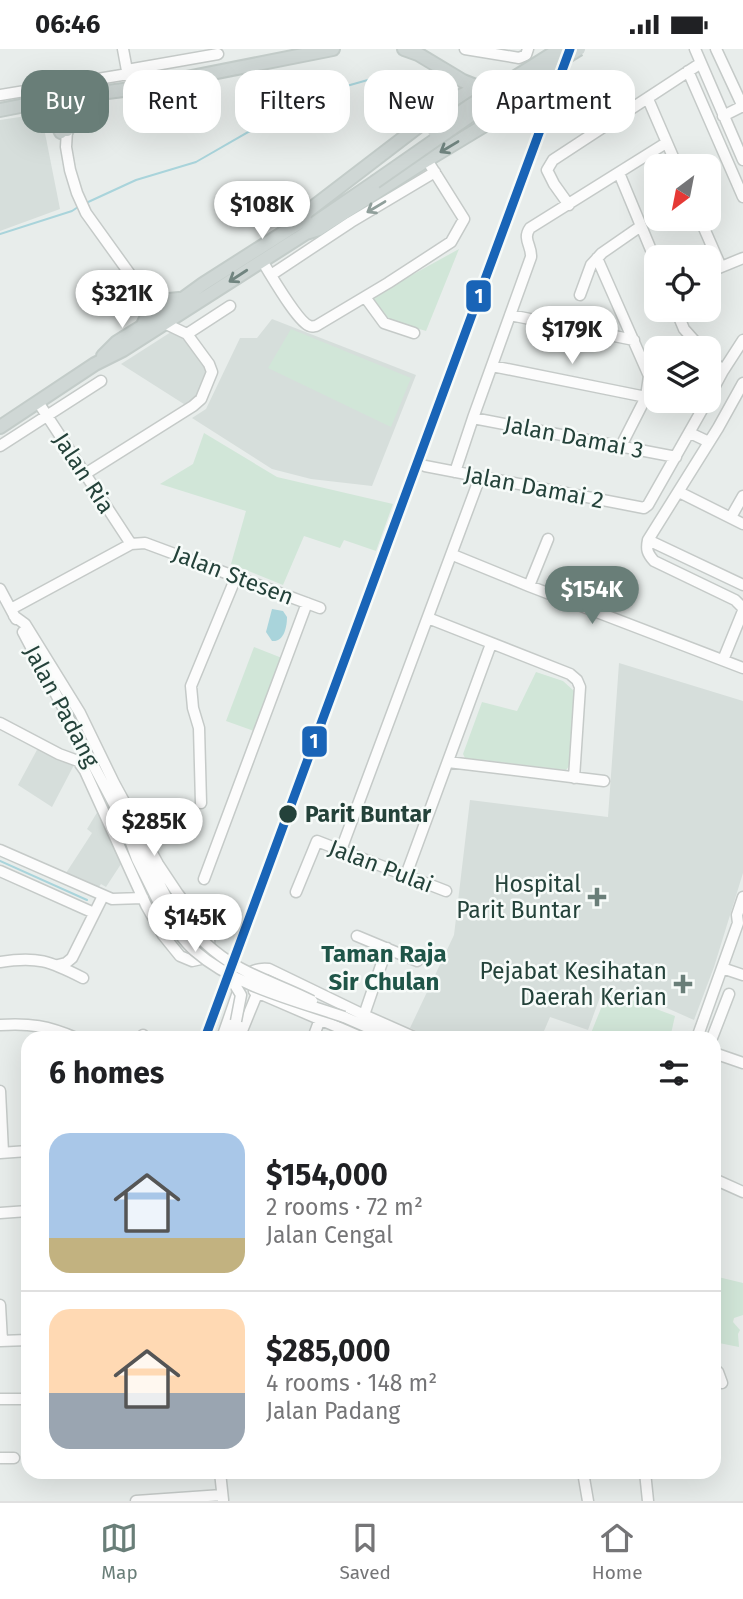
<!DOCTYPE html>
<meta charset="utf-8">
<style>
:root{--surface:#fff;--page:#f6f6f6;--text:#202124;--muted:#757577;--line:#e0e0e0;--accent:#697e78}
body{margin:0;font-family:"Fira Sans",sans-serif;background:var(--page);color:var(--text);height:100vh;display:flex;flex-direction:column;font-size:26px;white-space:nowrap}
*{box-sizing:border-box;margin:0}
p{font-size:23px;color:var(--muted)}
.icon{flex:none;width:38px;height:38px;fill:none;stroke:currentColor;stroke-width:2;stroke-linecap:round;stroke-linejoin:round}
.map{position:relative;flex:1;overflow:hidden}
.side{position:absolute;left:21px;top:982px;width:700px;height:448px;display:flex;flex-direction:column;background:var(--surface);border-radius:21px;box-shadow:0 7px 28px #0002}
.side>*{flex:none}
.hud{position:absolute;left:21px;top:21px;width:702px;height:63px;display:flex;gap:14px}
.needle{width:46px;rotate:212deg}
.fabs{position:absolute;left:644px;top:105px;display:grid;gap:14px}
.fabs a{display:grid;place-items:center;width:77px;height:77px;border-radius:14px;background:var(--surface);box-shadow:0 7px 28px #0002;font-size:35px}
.price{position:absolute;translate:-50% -60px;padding:0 16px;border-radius:24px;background:#fff;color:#222;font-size:23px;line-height:46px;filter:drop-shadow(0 2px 4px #0008)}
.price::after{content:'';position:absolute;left:50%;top:42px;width:21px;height:16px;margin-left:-10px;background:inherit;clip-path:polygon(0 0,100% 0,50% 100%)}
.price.on{background:var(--accent);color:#fff}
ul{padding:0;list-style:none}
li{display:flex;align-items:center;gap:21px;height:175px;padding:0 28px}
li+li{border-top:2px solid var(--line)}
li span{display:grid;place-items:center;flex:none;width:196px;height:140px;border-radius:21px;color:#555}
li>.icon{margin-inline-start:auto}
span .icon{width:84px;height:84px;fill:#fffc;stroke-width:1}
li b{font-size:30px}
h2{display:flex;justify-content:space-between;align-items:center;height:84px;padding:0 28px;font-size:30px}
.tag{padding:0 24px;border-radius:21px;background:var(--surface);box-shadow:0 7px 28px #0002;font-size:24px;line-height:63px}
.tag.on{background:var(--accent);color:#fff}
.status{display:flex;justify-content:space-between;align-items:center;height:49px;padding:0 35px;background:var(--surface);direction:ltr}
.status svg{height:19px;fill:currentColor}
.tab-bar{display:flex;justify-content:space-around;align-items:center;height:98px;border-top:2px solid var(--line);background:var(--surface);font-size:19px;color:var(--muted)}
.tab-bar a{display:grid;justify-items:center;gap:4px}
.tab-bar .on{color:var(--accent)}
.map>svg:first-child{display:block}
.built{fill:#d6dedb}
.green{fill:#d1e6d8}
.water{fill:#a9d4db}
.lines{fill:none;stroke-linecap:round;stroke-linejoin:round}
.stream{stroke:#a9d4db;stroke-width:2}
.minor-casing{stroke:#c5cac8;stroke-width:13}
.major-casing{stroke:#c3ccc9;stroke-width:16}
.minor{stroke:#fcfcfc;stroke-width:10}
.major{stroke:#cfd7d5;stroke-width:12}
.minor-bridge-casing{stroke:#c5cac8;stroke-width:13;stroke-linecap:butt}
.major-bridge-casing{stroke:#c3ccc9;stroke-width:16;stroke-linecap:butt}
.minor-bridge{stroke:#fcfcfc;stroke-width:10}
.major-bridge{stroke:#cfd7d5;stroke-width:12}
.rail-1-casing{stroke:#f7fbf9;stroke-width:14}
.rail-1{stroke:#1964b7;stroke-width:9}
.oneway{stroke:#718580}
.oneway2{stroke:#909f9b}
.stop-dot{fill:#24423a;stroke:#f7fbf9;stroke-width:2.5}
.poi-dot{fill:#697e78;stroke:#f7fbf9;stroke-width:2.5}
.labels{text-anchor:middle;stroke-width:5;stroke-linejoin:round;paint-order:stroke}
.street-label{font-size:23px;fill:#24423a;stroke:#f7fbf9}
.stop-label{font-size:23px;font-weight:bold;fill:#24423a;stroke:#f7fbf9;text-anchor:start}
.poi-label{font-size:23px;fill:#24423a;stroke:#f7fbf9;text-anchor:end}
.neighbourhood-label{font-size:24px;font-weight:bold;fill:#1f5548;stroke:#f7fbf9}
.line-badge{stroke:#f7fbf9;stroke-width:2.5}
.badge-label{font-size:19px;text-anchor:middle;font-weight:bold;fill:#fff}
</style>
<div class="status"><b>06:46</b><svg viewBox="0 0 49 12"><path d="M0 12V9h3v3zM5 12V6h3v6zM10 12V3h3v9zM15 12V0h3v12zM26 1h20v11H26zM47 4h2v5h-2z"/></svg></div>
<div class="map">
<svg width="743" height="1452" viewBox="0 0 743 1452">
<rect width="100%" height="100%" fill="#e8edeb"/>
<path class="built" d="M 33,66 L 43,74 L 60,160 L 0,182 L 0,71 Z
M 272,270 L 416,326 L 372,437 L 311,430 L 272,420 L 192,369 L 206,360 L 240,289 L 257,289 Z
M 171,283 L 184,286 L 210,325 L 198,351 L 187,357 L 121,315 Z
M 619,614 L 743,652 L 743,824 L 714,918 L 694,971 L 651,952 L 603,940 L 588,981 L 550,968 L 541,989 L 432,989 L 410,979 L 454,886 L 470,751 L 608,768 Z
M 38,699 L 74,716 L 52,758 L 18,736 Z
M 98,762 L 121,815 L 106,838 L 101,835 L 98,839 L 66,824 L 92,784 L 87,780 Z"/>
<path class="green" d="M 459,200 L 426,282 L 386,270 L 372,248 Z
M 291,280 L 411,329 L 391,378 L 268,319 Z
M 204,384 L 277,428 L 393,455 L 376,502 L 344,491 L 340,499 L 304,487 L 283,536 L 231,515 L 246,462 L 160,435 L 193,415 Z
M 254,598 L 282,609 L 254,682 L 226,672 Z
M 536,623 L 563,632 L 574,642 L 570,716 L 566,721 L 465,709 L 463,705 L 482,653 L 517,662 Z
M 608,942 L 675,967 L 670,989 L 589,989 Z
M 714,1227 L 743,1234 L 743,1266 L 734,1269 L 733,1273 L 740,1281 L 738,1285 L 739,1298 L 714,1293 Z"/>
<path class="water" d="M 272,560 L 283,562 L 287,568 C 287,578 284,593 272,592 L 266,583 Z"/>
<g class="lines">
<path class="stream" d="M 86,154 L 136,131 L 196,113 L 283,63 L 336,40 L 396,23 L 411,23 L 447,45
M 0,185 L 72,162 L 78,158
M 0,812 L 87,851"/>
<defs>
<path id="minor" d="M 123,0 L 128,27
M 465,0 L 519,9 L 526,6 L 528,0
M 695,0 L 743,111
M 716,0 L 743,58
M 127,21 L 218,5
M 688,22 L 743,148
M 60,44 L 67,81 L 66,98 L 70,121 L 77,144 L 86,164 L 150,253
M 0,46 L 128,25
M 648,50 L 677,117
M 723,67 L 743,57
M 619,124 L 656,213
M 569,156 L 554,135 L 547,121 L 553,111 L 701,14
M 700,170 L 721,218
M 597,209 L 649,327 L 646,348 L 621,397
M 262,212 C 270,224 298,274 310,277 C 312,278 314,277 316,277 L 388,234 L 451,193 L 464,170 L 427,111
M 709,223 L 743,209
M 271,226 L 351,173 L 435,123
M 580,246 L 591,216 L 602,204 L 641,177
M 365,248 L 384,274 L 414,284
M 676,261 L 684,280 L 701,299
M 510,266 L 634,291
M 162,271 L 164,274 L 187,285 L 230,257
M 709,308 L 723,322
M 492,317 L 646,348
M 743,334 L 718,379 L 648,491 C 646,500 647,504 654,512 L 735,551 L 743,559
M 709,348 L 723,322 L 743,291
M 38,353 L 131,495
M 473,369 L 676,408
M 690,384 L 709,393
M 0,397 L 101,332
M 425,417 L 644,459 L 648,456 L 707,352
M 455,423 L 473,369 L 531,208 C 532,197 522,190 530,179 L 666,94
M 85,425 L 193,357 L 201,350 L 212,323 L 209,315 L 187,285
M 679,443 L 743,475
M 731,468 L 743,447
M 648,491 L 743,536
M 453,506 L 529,537 L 743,619
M 529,537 L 548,490
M 0,540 L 16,570
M 11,560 L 131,495 L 145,494 L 320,559
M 428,569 L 570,625 L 577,631 L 580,638 L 574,729
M 23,583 L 124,774 L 144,804 L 166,848
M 723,611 L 743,562
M 0,674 L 59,705 L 78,712 L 85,722 L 146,856 L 163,886 L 180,907 L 192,912 L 201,910 C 209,902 211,895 208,885 L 178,845 L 158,815 L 114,734 L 80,664 L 25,575 L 14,567
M 448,713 L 604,732
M 201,754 L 199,679 L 193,659 L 191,637 L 236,528
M 130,791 L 137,810 L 159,854
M 0,801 L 112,850 L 143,849
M 341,801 L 480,428
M 0,822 L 94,864
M 406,826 L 491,595
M 204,830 L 307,554
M 296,843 L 317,792 L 446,842
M 357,887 L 417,912
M 0,913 C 37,907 50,912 83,929
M 58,916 L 66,914 L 72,909 L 103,847
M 722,919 L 743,926
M 246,927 C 253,920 260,919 269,920 L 364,966 L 416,989
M 254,942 L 363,989
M 364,966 L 387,899
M 344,968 L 392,989
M 0,976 C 30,974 48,977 76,989
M 142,989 L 143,986
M 222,989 L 239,940
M 230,989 L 236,972
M 239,989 L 259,940
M 313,989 L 320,970
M 697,989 L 738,874 L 737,866 L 743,848
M 712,989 L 729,945
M 714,1004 L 743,1014
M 0,1042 L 3,1103
M 0,1104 L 28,1102
M 714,1130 L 743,1143
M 0,1164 L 28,1162
M 0,1256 L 2,1292
M 0,1292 L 28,1291
M 714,1319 L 718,1323 L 722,1334
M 0,1350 L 23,1350
M 0,1409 L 14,1409
M 220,1423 L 223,1451
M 583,1423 L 588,1452
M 645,1423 L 648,1452
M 136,1452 L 222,1446"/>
<path id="major" d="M 404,0 L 418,5 L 463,32 L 483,40
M 32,56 C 48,61 54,68 61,83
M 0,61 L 61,49 L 131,40 L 333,0
M 67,81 C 69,63 66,58 83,48
M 299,173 L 308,162 L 453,51 L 468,43 L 483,40 C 493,53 499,64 485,76 L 427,111 L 319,180 L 306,184
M 143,276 L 150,261 L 147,248 L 159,252 L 179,250
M 103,307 L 117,293 L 159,267 L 203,235 L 305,170
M 0,378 L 95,315 L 123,301 L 306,184 L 315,174 L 375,133"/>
</defs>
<use href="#minor" class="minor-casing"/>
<use href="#major" class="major-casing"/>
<use href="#minor" class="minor"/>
<use href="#major" class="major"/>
<defs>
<path id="minor-bridge" d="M 166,848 C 182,870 198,890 221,907 C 246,926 283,937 312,952
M 159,854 C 170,870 180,889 195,902 C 235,937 294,951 344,968
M 227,928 L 235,936 L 241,946 L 236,972"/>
<path id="major-bridge" d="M 434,82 L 471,56 L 560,0
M 375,133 L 474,64 L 579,0"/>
</defs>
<use href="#minor-bridge" class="minor-bridge-casing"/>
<use href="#major-bridge" class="major-bridge-casing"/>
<use href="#minor-bridge" class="minor-bridge"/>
<use href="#major-bridge" class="major-bridge"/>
<defs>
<path id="rail-1" d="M 205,989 L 570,0"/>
</defs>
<use href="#rail-1" class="rail-1-casing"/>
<use href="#rail-1" class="rail-1"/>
</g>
<defs><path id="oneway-shaft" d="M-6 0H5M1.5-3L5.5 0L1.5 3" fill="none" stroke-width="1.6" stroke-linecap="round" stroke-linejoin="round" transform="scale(1.75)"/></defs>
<g class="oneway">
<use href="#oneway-shaft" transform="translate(449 98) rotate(149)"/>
<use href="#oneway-shaft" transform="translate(238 227) rotate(147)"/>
</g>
<use class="oneway2" href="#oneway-shaft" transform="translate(376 158) rotate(149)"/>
<circle class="stop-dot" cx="288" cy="765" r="10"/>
<g class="poi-dot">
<path d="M593.5 837.5h7v7h7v7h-7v7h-7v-7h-7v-7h7z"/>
<path d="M679.5 924.5h7v7h7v7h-7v7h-7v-7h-7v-7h7z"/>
</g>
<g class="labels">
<g class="street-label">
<text transform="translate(574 388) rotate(11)" y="8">Jalan Damai 3</text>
<text transform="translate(84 424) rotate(57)" y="8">Jalan Ria</text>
<text transform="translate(534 438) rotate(11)" y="8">Jalan Damai 2</text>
<text transform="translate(233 526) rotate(21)" y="8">Jalan Stesen</text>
<text transform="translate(62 657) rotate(62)" y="8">Jalan Padang</text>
<text transform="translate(381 817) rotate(21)" y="8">Jalan Pulai</text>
</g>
<g class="stop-label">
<text x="305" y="773">Parit Buntar</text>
</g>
<g class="poi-label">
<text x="581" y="843">Hospital<tspan x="581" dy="26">Parit Buntar</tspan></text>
<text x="667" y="930">Pejabat Kesihatan<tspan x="667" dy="26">Daerah Kerian</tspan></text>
</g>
<g class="neighbourhood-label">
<text x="384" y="913">Taman Raja<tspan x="384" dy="28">Sir Chulan</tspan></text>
</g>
</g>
<g class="line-badge">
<rect x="465" y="230" width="27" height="34" rx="7" fill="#1964b7"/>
<rect x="301" y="676" width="27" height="33" rx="7" fill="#1964b7"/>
</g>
<g class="badge-label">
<text x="479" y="254">1</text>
<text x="314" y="699">1</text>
</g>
</svg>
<div class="fabs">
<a><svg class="needle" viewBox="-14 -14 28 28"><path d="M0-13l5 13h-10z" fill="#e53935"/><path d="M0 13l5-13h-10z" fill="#757577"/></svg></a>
<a><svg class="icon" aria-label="locate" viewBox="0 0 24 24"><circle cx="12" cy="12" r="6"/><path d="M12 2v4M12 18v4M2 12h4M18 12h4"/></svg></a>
<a><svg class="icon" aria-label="layers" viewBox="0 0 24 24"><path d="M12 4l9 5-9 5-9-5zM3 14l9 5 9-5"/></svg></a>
</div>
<b class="price" style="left:262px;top:192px">$108K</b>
<b class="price" style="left:122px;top:281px">$321K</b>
<b class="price" style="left:572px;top:317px">$179K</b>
<b class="price on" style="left:592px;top:577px">$154K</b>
<b class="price" style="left:154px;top:809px">$285K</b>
<b class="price" style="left:195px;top:905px">$145K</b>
<div class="hud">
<a class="tag on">Buy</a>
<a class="tag">Rent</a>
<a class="tag">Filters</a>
<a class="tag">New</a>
<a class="tag">Apartment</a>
</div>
<section class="side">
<h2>6 homes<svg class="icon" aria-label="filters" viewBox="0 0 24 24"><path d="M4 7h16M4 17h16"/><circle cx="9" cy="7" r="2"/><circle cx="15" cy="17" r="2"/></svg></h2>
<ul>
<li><span style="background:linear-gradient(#a9c7e8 75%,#c2b280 0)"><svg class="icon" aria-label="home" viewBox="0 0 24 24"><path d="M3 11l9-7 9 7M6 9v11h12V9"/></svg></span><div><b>$154,000</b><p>2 rooms · 72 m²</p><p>Jalan Cengal</p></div></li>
<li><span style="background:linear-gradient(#ffd9b3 60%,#9aa5b1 0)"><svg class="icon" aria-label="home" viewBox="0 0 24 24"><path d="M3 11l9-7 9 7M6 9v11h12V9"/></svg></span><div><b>$285,000</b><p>4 rooms · 148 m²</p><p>Jalan Padang</p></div></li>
</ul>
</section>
</div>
<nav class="tab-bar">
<a class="on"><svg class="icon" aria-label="map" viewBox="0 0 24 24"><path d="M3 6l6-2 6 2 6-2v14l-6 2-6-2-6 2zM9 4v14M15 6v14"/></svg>Map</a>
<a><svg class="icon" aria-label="saved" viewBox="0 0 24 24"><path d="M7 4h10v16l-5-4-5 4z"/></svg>Saved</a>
<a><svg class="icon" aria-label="home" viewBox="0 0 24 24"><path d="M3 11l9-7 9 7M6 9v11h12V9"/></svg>Home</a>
</nav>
